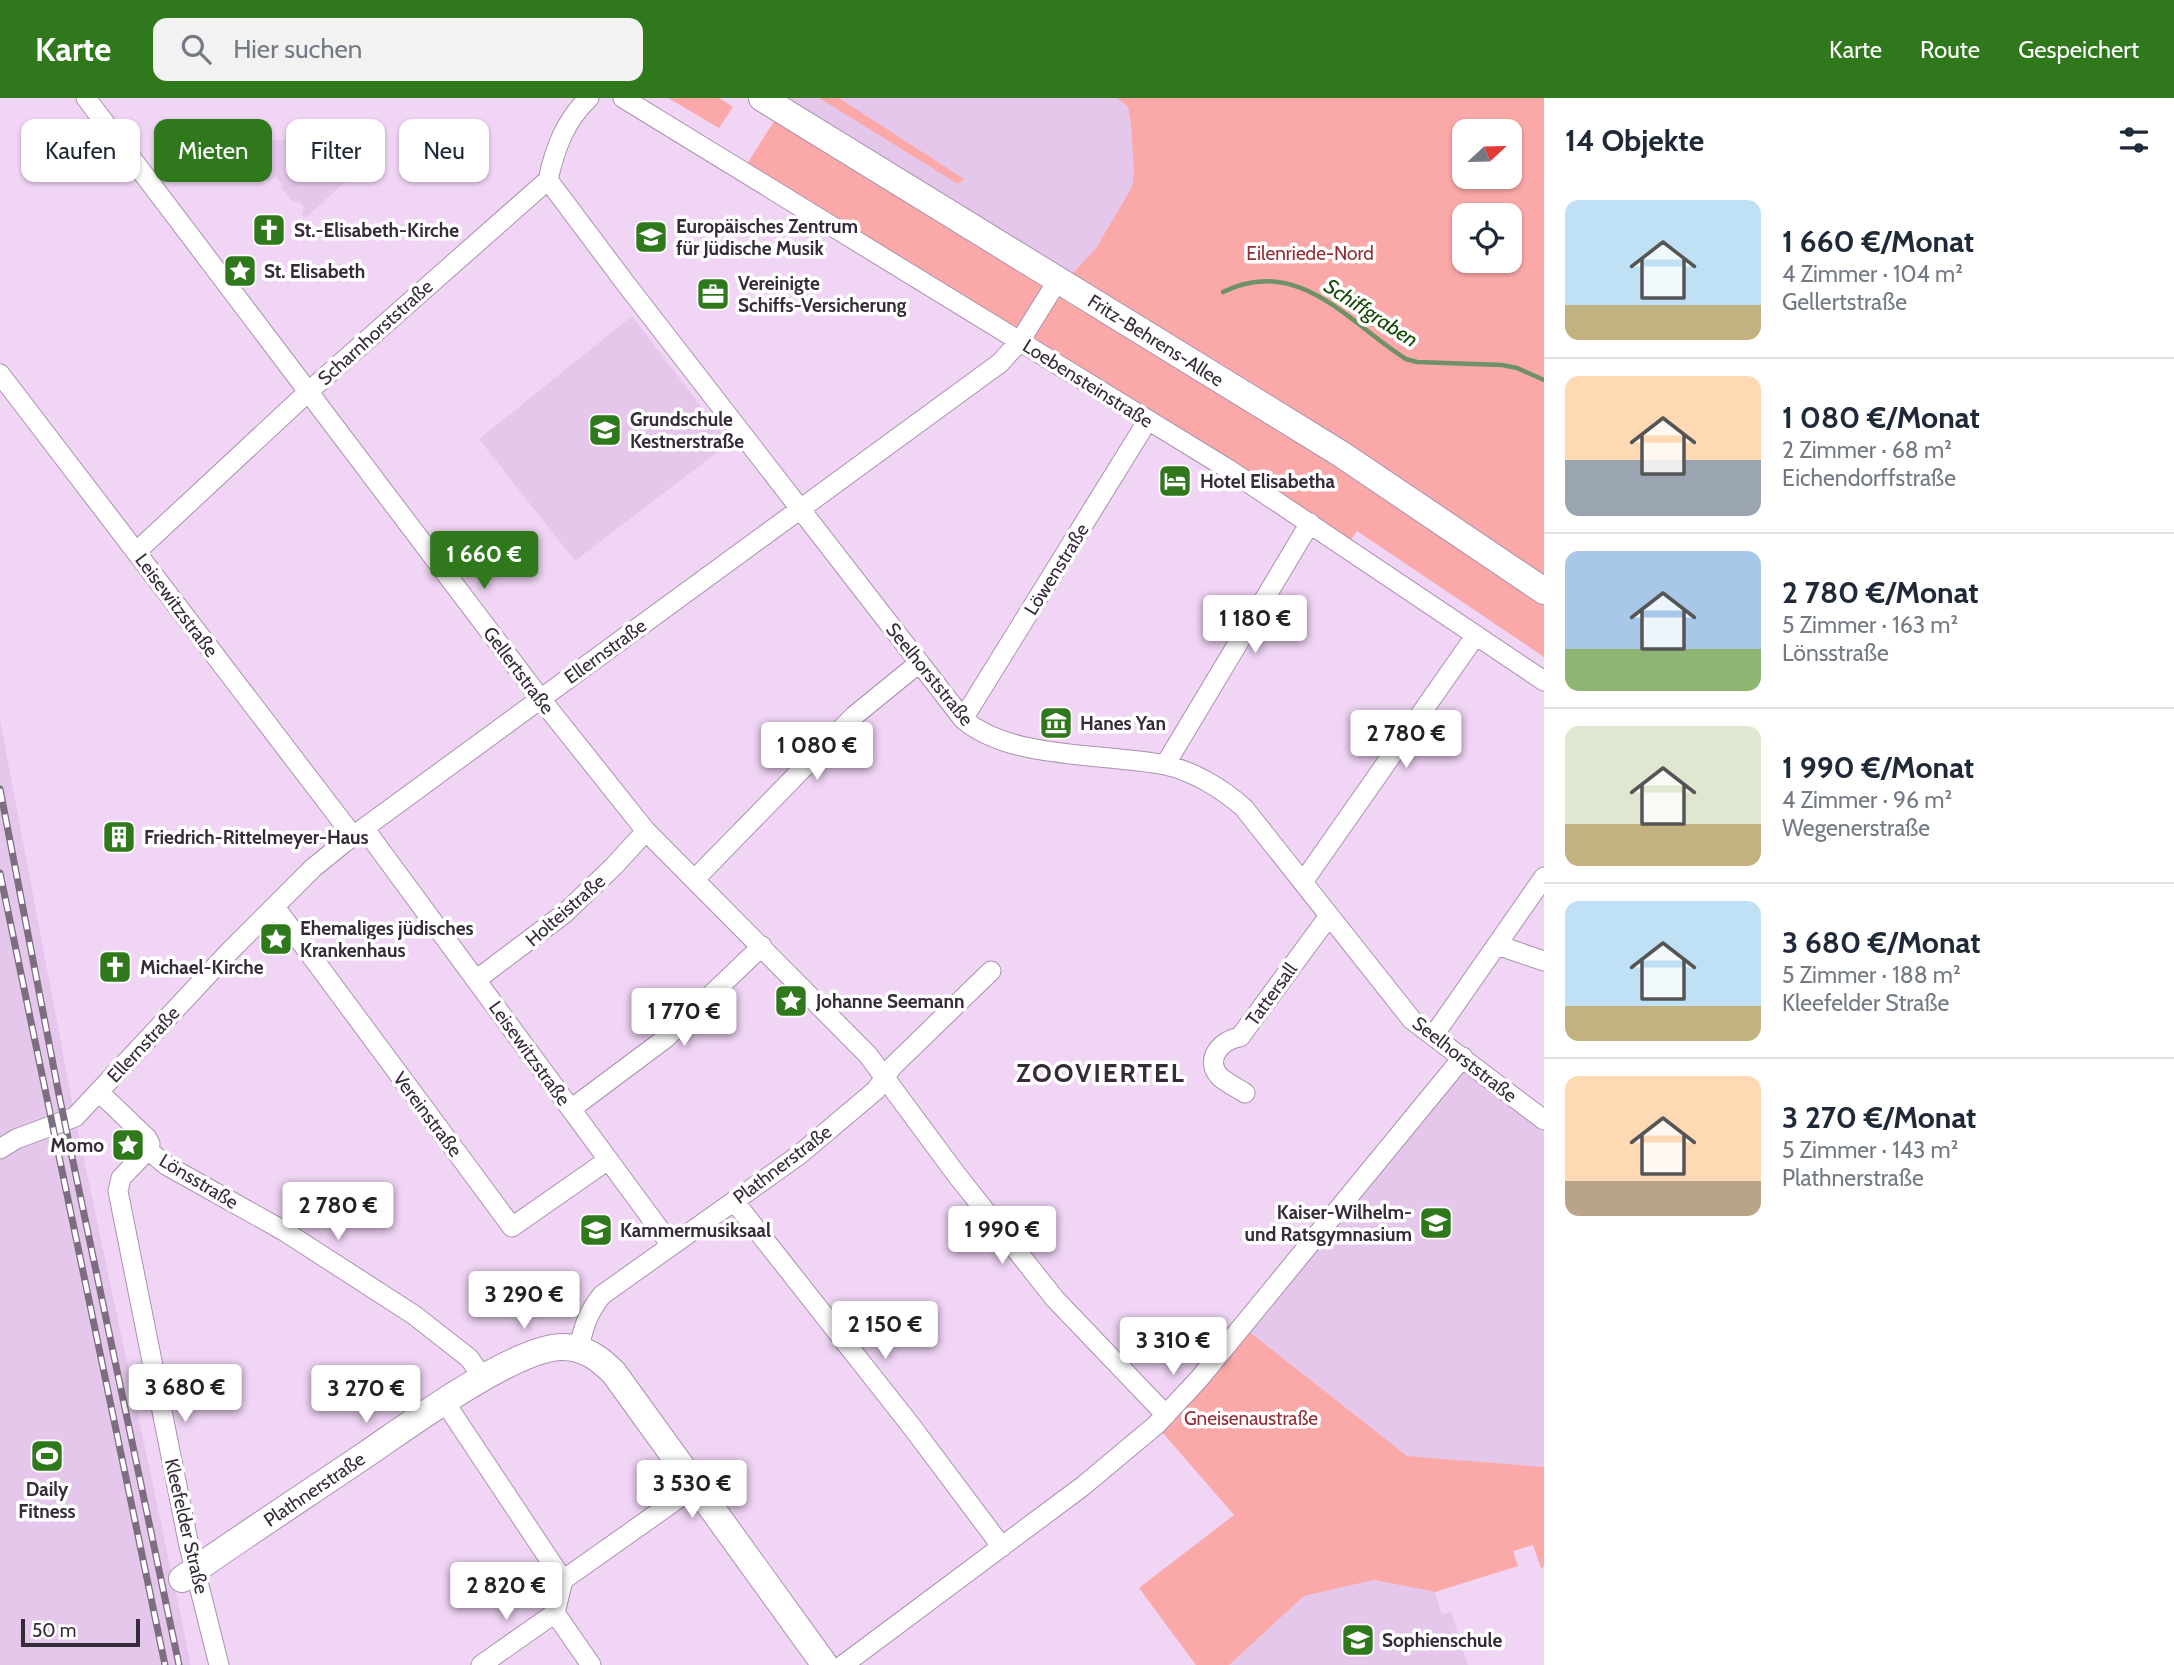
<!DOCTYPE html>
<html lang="de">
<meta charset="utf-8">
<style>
:root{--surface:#fff;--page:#f2f2f3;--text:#1f2937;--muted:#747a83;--line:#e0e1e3;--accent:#2f781c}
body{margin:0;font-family:Cabin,sans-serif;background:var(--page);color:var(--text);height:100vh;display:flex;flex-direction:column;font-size:26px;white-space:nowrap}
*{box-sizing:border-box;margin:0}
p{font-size:23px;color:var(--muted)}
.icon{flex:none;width:38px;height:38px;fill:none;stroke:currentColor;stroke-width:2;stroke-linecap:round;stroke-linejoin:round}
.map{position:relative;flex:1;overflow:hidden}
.details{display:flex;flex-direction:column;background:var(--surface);width:630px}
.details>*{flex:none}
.guide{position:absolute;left:21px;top:21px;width:665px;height:63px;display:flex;gap:14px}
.needle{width:46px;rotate:68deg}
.controls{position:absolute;left:1452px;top:21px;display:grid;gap:14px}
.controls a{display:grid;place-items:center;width:70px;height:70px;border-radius:14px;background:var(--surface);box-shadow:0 2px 5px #0004;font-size:35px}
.scale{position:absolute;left:21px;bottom:18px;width:119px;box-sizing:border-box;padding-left:7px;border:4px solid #362c39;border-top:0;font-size:19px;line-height:24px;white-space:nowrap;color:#362c39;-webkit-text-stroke:5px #fff;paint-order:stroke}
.price{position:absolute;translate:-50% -60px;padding:0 16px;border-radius:7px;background:#fff;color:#222;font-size:23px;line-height:46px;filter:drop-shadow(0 2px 4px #0008)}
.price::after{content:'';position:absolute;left:50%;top:42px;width:21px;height:16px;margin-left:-10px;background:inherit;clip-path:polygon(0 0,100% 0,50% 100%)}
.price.current{background:var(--accent);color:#fff}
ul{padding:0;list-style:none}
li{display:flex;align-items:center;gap:21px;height:175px;padding:0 21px}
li+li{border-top:2px solid var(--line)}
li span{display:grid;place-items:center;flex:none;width:196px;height:140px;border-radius:14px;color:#555}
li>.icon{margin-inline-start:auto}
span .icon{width:84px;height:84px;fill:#fffc;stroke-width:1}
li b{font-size:30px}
h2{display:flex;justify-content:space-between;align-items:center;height:84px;padding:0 21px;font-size:30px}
.pill{padding:0 24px;border-radius:14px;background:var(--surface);box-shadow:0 2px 5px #0004;font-size:24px;line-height:63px}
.pill.current{background:var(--accent);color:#fff}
header{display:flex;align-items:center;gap:42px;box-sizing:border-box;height:98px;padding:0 35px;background:var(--accent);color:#fff}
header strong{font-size:33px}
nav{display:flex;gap:38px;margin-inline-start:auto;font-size:24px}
.search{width:490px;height:63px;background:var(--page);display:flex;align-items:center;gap:18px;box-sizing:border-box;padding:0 24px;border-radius:14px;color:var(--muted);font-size:26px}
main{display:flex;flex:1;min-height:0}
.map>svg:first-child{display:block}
.built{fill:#e5c7ec}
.green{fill:#faa9a8;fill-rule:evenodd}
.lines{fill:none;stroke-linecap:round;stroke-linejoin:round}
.stream{stroke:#6e9266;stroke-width:4.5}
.street-casing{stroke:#aa91af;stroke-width:21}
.secondary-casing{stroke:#aa91af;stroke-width:28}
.street{stroke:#fff;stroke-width:19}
.secondary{stroke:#fff;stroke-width:26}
.rail-casing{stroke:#7d6d81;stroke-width:7}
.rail{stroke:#fff;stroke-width:4.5;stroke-dasharray:13;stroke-linecap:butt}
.labels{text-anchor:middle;stroke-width:7;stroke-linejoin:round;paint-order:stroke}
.poi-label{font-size:19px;font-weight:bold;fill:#362c39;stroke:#fff;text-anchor:start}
.park-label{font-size:19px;fill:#962d35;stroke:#fff}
.street-label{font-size:19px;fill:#362c39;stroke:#fff}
.water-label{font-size:21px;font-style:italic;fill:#164b06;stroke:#fff}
.district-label{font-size:26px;font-weight:bold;letter-spacing:2px;fill:#362c39;stroke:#fff}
</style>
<header>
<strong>Karte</strong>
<div class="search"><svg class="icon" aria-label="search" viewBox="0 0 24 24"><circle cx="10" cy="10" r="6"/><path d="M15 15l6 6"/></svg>Hier suchen</div>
<nav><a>Karte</a><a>Route</a><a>Gespeichert</a></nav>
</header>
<main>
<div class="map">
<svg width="1544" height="1567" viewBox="0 0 1544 1567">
<rect width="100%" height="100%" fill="#f0d5f5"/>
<path class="built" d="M 783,0 L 1117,0 L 1128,9 L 1131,26 L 1134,74 L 1132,89 L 1096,150 L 1075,173 L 1058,182 Z
M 304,42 L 304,49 L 297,49 L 298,62 L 314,61 L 316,64 L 329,52 L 352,78 L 305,120 L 302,116 L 304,110 L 302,107 L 299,104 L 293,104 L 281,89 L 283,87 L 276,78 L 269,83 L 263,75 L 259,78 L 250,74 L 235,55 L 252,43 Z
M 632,218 L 729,345 L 575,463 L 479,341 Z
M 0,622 L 75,1019 L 191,1567 L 0,1567 Z
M 1463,959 L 1544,1022 L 1544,1369 L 1407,1358 L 1242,1228 Z
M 1374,1482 L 1435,1494 L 1442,1517 L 1451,1514 L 1468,1567 L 1229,1567 L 1304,1498 Z"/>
<path class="green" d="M 668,0 L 719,0 L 733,9 L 719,30 Z
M 819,0 L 839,0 L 964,81 L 958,86 Z
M 1117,0 L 1544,0 L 1544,559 L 1357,433 L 1346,449 L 742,74 L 781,12 L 1058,182 L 1075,173 L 1096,150 L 1132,89 L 1134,74 L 1131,26 L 1128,9 ZM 1465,33 L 1510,33 L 1510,79 L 1465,79 ZM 1465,117 L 1510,117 L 1510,163 L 1465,163 Z
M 1242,1228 L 1407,1358 L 1544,1369 L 1544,1469 L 1541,1470 L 1533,1447 L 1513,1453 L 1518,1468 L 1435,1494 L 1374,1482 L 1304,1498 L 1229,1567 L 1196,1567 L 1139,1490 L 1234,1417 L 1156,1327 Z"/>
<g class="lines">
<path class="stream" d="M 1223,194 C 1298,156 1350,226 1406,261 L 1417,264 L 1502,267 L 1517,270 L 1544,282"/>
<defs>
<path id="street" d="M 86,0 L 540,600 L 646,733 L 868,957 L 956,1076 L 1055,1201 L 1166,1317
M 623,0 L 1228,371 L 1544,583
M 548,82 L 626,186 L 963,621 C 1010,662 1105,655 1165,667 C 1193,673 1223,691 1244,710 L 1412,922 L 1544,1022
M 0,276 L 353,738
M 136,454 L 308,294 L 548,82 C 555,50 565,23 589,0
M 963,621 L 1148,322
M 1165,667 L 1310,425
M 364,730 L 671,1147
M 695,781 L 854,618 L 919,565
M 1303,784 L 1476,537
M 275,809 L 512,1129 L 608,1062
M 1497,847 L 1544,863
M 476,882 L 565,815 L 614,768 L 646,733
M 1434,937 L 1544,779
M 99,994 L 147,1040 L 150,1046 L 148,1052
M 1245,995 C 1237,990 1227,985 1220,979 C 1203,961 1222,942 1240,939 L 1329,818
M 571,1011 L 666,940 L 762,848
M 0,1051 L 16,1041 L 75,1019 L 229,854 L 313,770 L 345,744 L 1000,265 L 1020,243 L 1058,182
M 148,1052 L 121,1080 L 118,1093 L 189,1448 L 219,1567
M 148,1052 L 166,1067 L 284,1133 L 414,1217 L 469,1260 L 484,1281
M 734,1103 L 912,1329 L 1002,1449
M 579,1251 C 583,1230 588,1214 602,1197 L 799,1057 L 876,992 L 893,968 L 991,873
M 444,1303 L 563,1482
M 555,1515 L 591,1567
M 481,1567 L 555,1515 L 563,1482 L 696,1388
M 843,1567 L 1083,1388 L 1156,1327 L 1199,1281 L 1463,959"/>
<path id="secondary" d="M 762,0 L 1341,356 L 1544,493
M 182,1481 C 243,1438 306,1397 368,1355 C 409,1327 517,1248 563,1249 C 585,1249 600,1261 614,1275 L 825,1567"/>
</defs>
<use href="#street" class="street-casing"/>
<use href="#secondary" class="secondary-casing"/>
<use href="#street" class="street"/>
<use href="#secondary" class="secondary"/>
<defs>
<path id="rail" d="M 0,691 L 59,997 L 179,1567
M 0,775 L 165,1567"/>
</defs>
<use href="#rail" class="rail-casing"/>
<use href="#rail" class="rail"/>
</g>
<defs>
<symbol id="church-square" viewBox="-11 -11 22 22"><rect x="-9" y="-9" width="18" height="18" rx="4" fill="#2f781c" stroke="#fff"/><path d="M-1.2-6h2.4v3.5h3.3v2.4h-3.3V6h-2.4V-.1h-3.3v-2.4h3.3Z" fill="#fff"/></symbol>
<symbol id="university-square" viewBox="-11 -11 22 22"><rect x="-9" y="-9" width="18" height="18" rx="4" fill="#2f781c" stroke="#fff"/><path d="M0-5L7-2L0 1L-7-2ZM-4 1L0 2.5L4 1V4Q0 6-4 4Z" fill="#fff"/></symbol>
<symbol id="sight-square" viewBox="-11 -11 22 22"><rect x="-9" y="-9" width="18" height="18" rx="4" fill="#2f781c" stroke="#fff"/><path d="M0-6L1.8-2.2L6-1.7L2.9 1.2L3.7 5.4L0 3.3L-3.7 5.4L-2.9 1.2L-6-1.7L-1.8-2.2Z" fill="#fff"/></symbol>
<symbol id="office-square" viewBox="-11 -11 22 22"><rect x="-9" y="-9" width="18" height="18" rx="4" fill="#2f781c" stroke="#fff"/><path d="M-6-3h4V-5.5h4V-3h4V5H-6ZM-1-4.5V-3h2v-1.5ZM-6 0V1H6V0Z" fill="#fff"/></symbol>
<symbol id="school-square" viewBox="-11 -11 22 22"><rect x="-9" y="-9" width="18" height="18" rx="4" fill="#2f781c" stroke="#fff"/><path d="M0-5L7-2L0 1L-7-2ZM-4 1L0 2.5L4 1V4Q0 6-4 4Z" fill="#fff"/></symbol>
<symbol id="hotel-square" viewBox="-11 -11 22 22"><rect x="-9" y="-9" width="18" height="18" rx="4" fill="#2f781c" stroke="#fff"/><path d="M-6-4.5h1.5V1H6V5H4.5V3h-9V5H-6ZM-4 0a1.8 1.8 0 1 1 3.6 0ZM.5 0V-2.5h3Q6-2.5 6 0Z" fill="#fff"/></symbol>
<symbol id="museum-square" viewBox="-11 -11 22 22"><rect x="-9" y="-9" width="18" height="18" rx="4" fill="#2f781c" stroke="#fff"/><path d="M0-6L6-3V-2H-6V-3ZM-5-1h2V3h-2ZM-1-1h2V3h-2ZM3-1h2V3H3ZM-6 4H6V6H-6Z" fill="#fff"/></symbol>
<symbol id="building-square" viewBox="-11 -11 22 22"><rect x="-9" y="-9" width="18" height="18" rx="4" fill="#2f781c" stroke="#fff"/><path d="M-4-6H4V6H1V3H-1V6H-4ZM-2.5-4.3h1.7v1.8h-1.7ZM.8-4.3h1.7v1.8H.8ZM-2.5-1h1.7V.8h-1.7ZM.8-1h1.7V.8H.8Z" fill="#fff"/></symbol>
<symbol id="stadium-square" viewBox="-11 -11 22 22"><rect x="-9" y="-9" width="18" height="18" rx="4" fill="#2f781c" stroke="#fff"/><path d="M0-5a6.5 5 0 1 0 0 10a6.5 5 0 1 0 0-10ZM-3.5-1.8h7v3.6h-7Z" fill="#fff"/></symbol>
</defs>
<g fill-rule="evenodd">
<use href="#church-square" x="250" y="113" width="38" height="38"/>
<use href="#university-square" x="632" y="120" width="38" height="38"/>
<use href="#sight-square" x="221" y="154" width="38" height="38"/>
<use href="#office-square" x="694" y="177" width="38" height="38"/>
<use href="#school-square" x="586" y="313" width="38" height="38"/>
<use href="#hotel-square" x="1156" y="364" width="38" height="38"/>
<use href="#museum-square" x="1037" y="606" width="38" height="38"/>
<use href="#building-square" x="100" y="720" width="38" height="38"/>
<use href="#sight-square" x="257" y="822" width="38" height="38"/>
<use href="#church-square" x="96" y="850" width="38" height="38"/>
<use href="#sight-square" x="772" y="884" width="38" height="38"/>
<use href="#sight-square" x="109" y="1028" width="38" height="38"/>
<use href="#school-square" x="1417" y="1106" width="38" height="38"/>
<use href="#university-square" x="577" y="1113" width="38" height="38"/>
<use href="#stadium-square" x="28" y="1339" width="38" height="38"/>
<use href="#school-square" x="1339" y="1523" width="38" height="38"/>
</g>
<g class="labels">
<g class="poi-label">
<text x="676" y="135">Europäisches Zentrum<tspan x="676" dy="22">für Jüdische Musik</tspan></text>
<text x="294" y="139">St.-Elisabeth-Kirche</text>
<text x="264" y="180">St. Elisabeth</text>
<text x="738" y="192">Vereinigte<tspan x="738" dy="22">Schiffs-Versicherung</tspan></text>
<text x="630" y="328">Grundschule<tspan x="630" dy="22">Kestnerstraße</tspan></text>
<text x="1200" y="390">Hotel Elisabetha</text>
<text x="1080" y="632">Hanes Yan</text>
<text x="144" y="746">Friedrich-Rittelmeyer-Haus</text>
<text x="300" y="837">Ehemaliges jüdisches<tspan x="300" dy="22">Krankenhaus</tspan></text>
<text x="140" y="876">Michael-Kirche</text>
<text x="816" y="910">Johanne Seemann</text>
<text x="104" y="1054" text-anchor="end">Momo</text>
<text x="1412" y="1121" text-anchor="end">Kaiser-Wilhelm-<tspan x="1412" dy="22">und Ratsgymnasium</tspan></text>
<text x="620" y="1139">Kammermusiksaal</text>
<text x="47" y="1398" text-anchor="middle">Daily<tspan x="47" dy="22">Fitness</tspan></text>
<text x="1382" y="1549">Sophienschule</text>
</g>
<g class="park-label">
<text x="1310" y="162">Eilenriede-Nord</text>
<text x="1251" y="1327">Gneisenaustraße</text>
</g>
<g class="street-label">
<text transform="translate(375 234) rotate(-42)" y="7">Scharnhorststraße</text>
<text transform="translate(1156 242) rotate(32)" y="7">Fritz-Behrens-Allee</text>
<text transform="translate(1088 285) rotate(32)" y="7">Loebensteinstraße</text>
<text transform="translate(1056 471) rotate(-58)" y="7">Löwenstraße</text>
<text transform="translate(177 507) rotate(53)" y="7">Leisewitzstraße</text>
<text transform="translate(605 553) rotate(-36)" y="7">Ellernstraße</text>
<text transform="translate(519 572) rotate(53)" y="7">Gellertstraße</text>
<text transform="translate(930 576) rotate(51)" y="7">Seelhorststraße</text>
<text transform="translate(565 812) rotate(-41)" y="7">Holteistraße</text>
<text transform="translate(1271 896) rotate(-54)" y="7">Tattersall</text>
<text transform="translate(143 946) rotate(-47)" y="7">Ellernstraße</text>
<text transform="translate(530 955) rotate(54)" y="7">Leisewitzstraße</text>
<text transform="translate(1465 961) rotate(38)" y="7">Seelhorststraße</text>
<text transform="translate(428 1016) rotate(53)" y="7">Vereinstraße</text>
<text transform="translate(782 1066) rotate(-37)" y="7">Plathnerstraße</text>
<text transform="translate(199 1083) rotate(31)" y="7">Lönsstraße</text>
<text transform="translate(314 1391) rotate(-34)" y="7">Plathnerstraße</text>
<text transform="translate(187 1428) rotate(77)" y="7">Kleefelder Straße</text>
</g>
<g class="water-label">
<text transform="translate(1371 215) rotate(33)" y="7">Schiffgraben</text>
</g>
<g class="district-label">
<text x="1101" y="984">ZOOVIERTEL</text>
</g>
</g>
</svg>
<div class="controls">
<a><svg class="needle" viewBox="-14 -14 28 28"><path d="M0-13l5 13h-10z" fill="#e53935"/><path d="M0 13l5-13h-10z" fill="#747a83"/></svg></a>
<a><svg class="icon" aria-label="locate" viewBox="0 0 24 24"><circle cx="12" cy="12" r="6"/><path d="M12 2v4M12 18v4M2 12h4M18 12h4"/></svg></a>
</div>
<div class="scale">50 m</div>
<b class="price current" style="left:484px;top:493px">1 660 €</b>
<b class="price" style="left:1255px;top:557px">1 180 €</b>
<b class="price" style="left:1406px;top:672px">2 780 €</b>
<b class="price" style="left:817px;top:684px">1 080 €</b>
<b class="price" style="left:684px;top:950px">1 770 €</b>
<b class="price" style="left:338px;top:1144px">2 780 €</b>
<b class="price" style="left:1002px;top:1168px">1 990 €</b>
<b class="price" style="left:524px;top:1233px">3 290 €</b>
<b class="price" style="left:885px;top:1263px">2 150 €</b>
<b class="price" style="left:1173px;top:1279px">3 310 €</b>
<b class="price" style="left:185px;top:1326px">3 680 €</b>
<b class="price" style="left:366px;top:1327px">3 270 €</b>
<b class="price" style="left:692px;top:1422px">3 530 €</b>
<b class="price" style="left:506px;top:1524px">2 820 €</b>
<div class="guide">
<a class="pill">Kaufen</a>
<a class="pill current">Mieten</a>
<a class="pill">Filter</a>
<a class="pill">Neu</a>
</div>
</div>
<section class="details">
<h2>14 Objekte<svg class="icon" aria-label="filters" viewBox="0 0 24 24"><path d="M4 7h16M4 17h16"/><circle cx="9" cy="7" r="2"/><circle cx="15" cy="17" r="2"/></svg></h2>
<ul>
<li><span style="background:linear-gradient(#bfe0f5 75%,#c2b280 0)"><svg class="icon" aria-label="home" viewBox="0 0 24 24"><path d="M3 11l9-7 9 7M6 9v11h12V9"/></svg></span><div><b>1 660 €/Monat</b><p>4 Zimmer · 104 m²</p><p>Gellertstraße</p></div></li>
<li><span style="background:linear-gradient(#ffd9b3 60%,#9aa5b1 0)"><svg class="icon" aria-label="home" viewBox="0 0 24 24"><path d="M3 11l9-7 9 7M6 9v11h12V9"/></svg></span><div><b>1 080 €/Monat</b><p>2 Zimmer · 68 m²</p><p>Eichendorffstraße</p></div></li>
<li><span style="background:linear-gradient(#a9c7e8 70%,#8fb573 0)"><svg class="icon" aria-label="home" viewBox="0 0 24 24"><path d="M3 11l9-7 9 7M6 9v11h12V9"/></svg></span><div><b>2 780 €/Monat</b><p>5 Zimmer · 163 m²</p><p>Lönsstraße</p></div></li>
<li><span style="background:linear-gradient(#dfe7d0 70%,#c2b280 0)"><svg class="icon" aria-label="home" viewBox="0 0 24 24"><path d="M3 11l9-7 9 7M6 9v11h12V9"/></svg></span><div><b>1 990 €/Monat</b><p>4 Zimmer · 96 m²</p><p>Wegenerstraße</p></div></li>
<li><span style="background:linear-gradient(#bfe0f5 75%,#c2b280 0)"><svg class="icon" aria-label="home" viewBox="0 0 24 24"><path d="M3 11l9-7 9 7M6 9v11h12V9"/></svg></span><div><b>3 680 €/Monat</b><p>5 Zimmer · 188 m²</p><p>Kleefelder Straße</p></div></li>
<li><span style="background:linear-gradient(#ffd9b3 75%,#b9a48a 0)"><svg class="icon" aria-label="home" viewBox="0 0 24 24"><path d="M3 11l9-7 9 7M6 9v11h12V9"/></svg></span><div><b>3 270 €/Monat</b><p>5 Zimmer · 143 m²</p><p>Plathnerstraße</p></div></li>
</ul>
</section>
</main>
